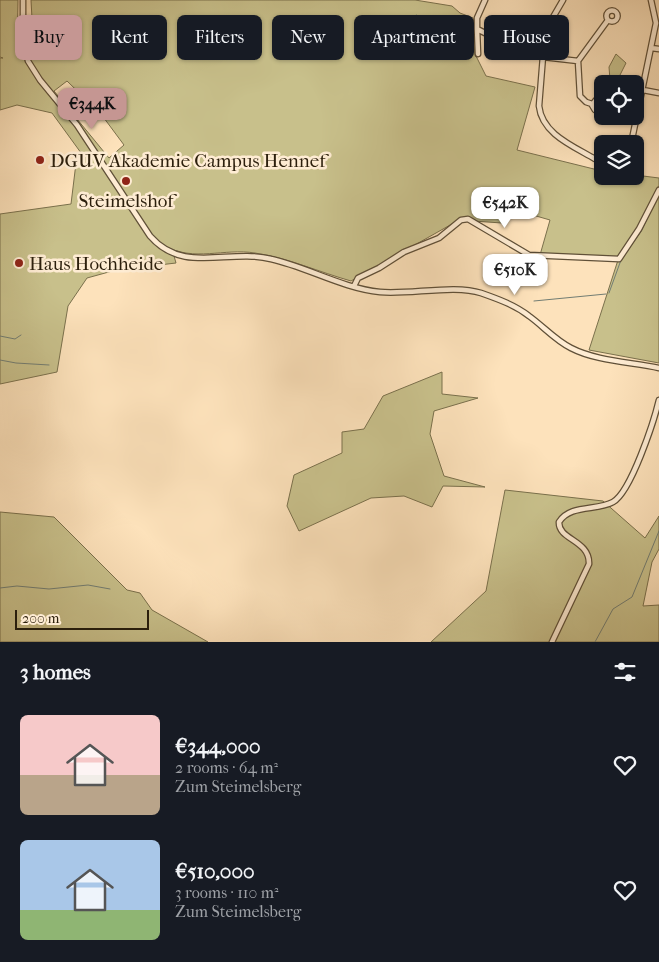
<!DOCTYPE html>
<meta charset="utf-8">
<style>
:root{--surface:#171b24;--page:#20242c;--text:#f1f3f6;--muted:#9ea1a6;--accent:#c59692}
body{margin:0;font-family:"IM FELL French Canon",serif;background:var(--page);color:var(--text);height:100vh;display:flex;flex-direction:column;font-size:19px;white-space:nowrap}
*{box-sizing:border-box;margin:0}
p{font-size:16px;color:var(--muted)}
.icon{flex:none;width:28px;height:28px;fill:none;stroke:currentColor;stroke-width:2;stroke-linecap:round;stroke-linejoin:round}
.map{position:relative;height:642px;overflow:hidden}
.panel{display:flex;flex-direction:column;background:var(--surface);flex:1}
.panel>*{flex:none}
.top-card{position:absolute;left:15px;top:15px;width:630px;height:45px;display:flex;gap:10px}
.buttons{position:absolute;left:594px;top:75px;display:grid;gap:10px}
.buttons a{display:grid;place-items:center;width:50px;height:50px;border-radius:8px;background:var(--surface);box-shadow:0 1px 4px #0004;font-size:25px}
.scale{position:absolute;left:15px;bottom:12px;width:134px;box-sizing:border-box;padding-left:5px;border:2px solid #2c1f0c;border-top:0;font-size:14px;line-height:18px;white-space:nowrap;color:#2c1f0c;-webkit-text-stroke:4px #feecd3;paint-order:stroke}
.price{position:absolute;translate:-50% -42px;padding:0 11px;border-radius:10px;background:#fff;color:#222;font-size:16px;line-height:32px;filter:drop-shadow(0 1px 2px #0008)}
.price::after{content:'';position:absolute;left:50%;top:30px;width:15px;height:11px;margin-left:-8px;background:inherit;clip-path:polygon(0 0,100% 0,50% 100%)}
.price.active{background:var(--accent);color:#111}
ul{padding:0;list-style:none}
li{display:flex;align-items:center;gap:15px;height:125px;padding:0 20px}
li span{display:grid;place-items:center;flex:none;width:140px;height:100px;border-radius:8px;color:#555}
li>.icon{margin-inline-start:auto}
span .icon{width:60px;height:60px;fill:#fffc;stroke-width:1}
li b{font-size:21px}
h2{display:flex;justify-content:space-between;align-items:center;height:60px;padding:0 20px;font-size:21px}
.chip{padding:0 18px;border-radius:8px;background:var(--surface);box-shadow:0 1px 4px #0004;font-size:18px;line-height:45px}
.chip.active{background:var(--accent);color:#111}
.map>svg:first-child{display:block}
.green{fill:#c8c08b;stroke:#7a704c;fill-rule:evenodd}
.water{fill:#a1bcb7;stroke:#727d73}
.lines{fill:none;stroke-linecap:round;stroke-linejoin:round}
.shore{stroke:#666e62;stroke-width:1}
.stream{stroke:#727d73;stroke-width:1}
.minor-casing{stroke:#605038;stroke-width:7}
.minor{stroke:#feecd3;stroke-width:4.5}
.poi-dot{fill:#8f2418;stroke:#feecd3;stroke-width:2}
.labels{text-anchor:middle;stroke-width:5;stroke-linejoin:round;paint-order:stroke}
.poi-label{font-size:19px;fill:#2c1f0c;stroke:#feecd3;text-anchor:start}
</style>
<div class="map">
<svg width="659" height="642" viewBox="0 0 659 642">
<rect width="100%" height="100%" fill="#fde2bb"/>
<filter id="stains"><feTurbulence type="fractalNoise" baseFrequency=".004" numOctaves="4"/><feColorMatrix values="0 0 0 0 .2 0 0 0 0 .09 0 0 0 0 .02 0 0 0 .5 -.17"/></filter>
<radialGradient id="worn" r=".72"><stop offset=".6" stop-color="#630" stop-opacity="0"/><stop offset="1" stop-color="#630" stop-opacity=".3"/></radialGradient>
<path class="green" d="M 0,0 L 18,0 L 17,53 L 20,57 L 34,56 L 31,0 L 415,0 L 452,6 L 460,13 L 473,18 L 477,35 L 473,37 L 475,54 L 486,76 L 535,87 L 517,150 L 602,171 L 602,176 L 635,175 L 659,178 L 659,363 L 589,350 L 618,260 L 540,255 L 550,220 L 512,209 L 502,223 L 459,220 L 351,281 C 319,272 288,258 255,253 C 224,248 194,262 165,246 L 174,256 L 176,263 L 116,270 L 87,278 L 68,306 L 57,372 L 0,384 L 0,214 L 71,204 L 76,163 L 84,157 L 52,113 L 17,105 L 0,110 L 0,58 L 3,58 L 0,57 ZM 67,81 L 101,114 L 124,145 L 109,158 L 54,91 Z
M 616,54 L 626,63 L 617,81 L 610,80 L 609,67 Z
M 442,372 L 442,394 L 478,398 L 434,411 L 430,434 L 444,476 L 485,487 L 443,486 L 432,507 L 404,496 L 371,498 L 299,531 L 287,506 L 294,475 L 342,453 L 342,432 L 364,429 L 383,396 Z
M 505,490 L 603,501 L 645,538 L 659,516 L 659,549 L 652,562 L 643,606 L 659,605 L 659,642 L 431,642 L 486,591 Z
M 0,512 L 54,517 L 127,590 L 140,593 L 152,610 L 208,642 L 0,642 Z"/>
<path class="water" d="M 417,15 L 424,22 C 423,38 414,51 397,56 L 392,49 C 393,32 399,20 417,15 Z"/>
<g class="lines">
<path class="shore" d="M 416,21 L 419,25 C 418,35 410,48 399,50 C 393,38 404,22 416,21 Z"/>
<path class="stream" d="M 609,293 L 621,260 L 642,230 L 658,196
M 534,301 L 606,294
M 0,336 L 15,339 L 21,335
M 0,360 L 16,363 L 49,365
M 0,588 L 17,586 L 49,589 L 88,585 L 110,589
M 595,642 L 613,609 L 632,597 L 659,531"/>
<defs>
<path id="minor" d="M 23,0 L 23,38 L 28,61 L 40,80 L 77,125 L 150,236 C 184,275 228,248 271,259 C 307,267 342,288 380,292 C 409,295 455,284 481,293 C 498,299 515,305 529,316 C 543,326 555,340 571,348 C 596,361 631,362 659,368
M 485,0 L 477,18 L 477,29 L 485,33 L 508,29 L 545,31 L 539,106 C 542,134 573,146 595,159 L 602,157
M606.5 16a5.5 5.5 0 1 1 11 0a5.5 5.5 0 1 1-11 0Z
M 477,29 L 478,54
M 545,31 L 563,0
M 651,48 L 659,49
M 543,57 L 578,61
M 643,90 L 659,93
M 602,103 L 596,100 L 592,105 L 595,110 L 602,107
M 592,104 L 586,102 L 580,96 L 578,61 L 608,20
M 631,144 L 656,23 L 651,0
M 354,286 L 358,278 L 379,268 L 404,252 L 439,238 L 461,220 L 468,219 L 529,255 L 619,259 L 639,229 L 659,190
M 552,642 L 589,564 C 590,540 558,540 559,522 C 570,504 597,511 613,502 C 631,492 654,421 659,400"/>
</defs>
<use href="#minor" class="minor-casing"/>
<use href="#minor" class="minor"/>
</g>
<g class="poi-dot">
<circle cx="40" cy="160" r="5"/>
<circle cx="126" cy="181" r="5"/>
<circle cx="19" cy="263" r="5"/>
</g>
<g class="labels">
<g class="poi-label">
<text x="50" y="167">DGUV Akademie Campus Hennef</text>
<text x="126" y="207" text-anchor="middle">Steimelshof</text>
<text x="29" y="270">Haus Hochheide</text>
</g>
</g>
<rect width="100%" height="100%" filter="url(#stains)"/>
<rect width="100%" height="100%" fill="url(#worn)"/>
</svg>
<div class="buttons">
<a><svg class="icon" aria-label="locate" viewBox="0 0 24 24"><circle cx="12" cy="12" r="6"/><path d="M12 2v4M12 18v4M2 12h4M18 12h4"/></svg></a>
<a><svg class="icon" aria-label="layers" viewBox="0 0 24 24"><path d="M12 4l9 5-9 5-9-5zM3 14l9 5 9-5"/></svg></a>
</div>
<div class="scale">200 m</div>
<b class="price active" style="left:92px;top:130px">€344K</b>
<b class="price" style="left:505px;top:229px">€542K</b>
<b class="price" style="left:515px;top:296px">€510K</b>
<div class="top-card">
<a class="chip active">Buy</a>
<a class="chip">Rent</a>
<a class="chip">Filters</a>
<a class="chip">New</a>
<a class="chip">Apartment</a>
<a class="chip">House</a>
</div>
</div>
<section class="panel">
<h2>3 homes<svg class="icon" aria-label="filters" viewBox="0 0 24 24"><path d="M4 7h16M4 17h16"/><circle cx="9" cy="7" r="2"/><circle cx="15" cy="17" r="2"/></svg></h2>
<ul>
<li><span style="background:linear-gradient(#f6c9c9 60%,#b9a48a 0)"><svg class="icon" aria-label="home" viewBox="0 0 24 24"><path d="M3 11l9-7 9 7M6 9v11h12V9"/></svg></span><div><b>€344,000</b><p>2 rooms · 64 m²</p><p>Zum Steimelsberg</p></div><svg class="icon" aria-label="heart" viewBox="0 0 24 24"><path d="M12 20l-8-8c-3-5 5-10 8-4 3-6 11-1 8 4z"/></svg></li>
<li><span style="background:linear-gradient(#a9c7e8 70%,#8fb573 0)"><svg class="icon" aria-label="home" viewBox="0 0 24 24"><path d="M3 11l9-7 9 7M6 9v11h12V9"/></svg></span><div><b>€510,000</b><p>3 rooms · 110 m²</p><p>Zum Steimelsberg</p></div><svg class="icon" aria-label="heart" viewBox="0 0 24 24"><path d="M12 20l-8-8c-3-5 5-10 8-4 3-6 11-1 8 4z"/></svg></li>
</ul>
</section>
